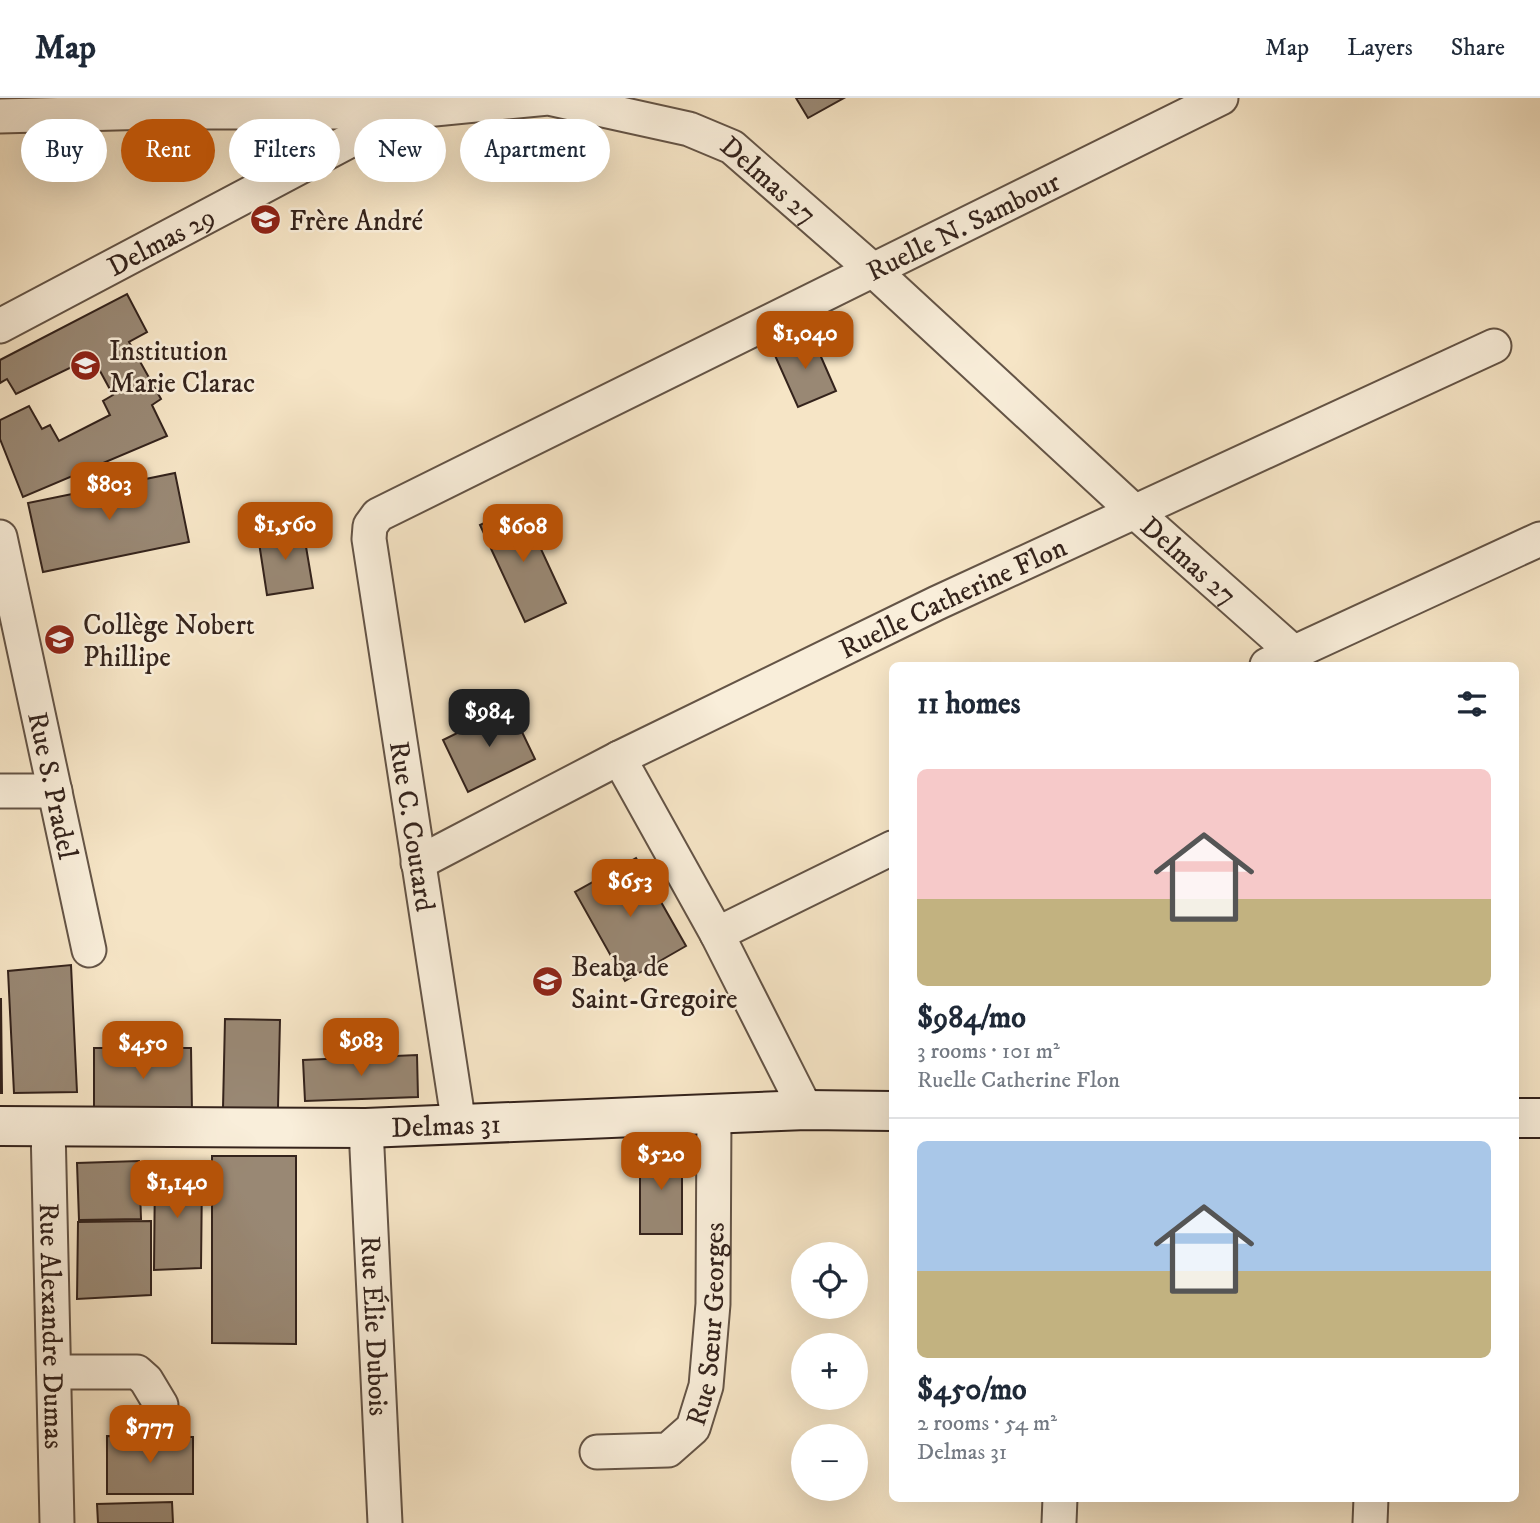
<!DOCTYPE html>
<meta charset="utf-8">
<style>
:root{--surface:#fff;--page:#f6f6f7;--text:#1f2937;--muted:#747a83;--line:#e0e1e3;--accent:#b45309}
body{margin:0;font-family:"IM FELL DW Pica",serif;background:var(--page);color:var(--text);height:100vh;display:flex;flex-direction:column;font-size:26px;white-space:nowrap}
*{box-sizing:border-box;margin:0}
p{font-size:23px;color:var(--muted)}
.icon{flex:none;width:38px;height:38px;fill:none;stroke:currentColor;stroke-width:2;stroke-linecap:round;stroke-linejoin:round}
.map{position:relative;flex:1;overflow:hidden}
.details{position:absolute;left:889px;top:564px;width:630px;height:840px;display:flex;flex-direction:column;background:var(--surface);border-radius:10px;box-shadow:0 7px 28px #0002}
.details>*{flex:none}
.hud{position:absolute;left:21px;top:21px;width:665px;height:63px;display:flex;gap:14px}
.fabs{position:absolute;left:791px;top:1144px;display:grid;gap:14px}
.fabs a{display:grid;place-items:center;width:77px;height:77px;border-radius:50%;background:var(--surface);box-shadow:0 7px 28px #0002;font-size:35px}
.price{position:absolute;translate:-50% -60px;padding:0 16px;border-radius:14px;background:var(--accent);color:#fff;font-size:23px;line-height:46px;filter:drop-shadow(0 2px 4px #0008)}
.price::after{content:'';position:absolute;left:50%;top:42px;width:21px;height:16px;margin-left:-10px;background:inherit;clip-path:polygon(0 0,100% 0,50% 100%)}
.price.on{background:#222;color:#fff}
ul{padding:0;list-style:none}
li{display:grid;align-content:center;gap:14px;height:371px;padding:0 28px}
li+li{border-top:2px solid var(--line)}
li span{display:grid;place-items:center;height:217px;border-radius:10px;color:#555}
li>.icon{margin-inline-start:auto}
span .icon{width:126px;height:126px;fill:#fffc;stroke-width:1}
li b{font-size:30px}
h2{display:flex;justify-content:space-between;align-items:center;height:84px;padding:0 28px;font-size:30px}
.tag{padding:0 24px;border-radius:32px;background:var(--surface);box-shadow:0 7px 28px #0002;font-size:24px;line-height:63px}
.tag.on{background:var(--accent);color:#fff}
header{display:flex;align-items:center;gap:42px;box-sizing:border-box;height:98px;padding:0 35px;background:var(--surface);border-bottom:2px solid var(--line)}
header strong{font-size:33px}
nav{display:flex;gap:38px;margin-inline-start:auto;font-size:24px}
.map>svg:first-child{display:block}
.building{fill:#998874;stroke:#34231c;stroke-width:2}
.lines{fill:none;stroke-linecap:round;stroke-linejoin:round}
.street-casing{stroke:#645446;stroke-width:37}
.secondary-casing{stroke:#34231c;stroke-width:42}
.street{stroke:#f9eeda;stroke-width:33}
.secondary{stroke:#f9eeda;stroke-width:38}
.labels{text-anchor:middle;stroke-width:5;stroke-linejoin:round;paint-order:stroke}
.street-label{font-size:28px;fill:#34231c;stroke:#f9eeda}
.poi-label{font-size:28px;fill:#34231c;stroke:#f9eeda;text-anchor:start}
</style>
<header>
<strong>Map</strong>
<nav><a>Map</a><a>Layers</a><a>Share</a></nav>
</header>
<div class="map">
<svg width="1540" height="1425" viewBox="0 0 1540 1425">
<rect width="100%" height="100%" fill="#f6e5c6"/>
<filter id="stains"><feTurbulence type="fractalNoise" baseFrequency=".00286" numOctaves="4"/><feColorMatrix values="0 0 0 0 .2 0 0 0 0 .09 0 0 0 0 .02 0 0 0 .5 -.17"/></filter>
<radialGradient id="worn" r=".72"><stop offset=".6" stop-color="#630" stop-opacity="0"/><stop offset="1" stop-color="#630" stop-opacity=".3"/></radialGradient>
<path class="building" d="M 796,0 L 844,0 L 808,20 Z
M 127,196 L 147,234 L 129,244 L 161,301 L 152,307 L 167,338 L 23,399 L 0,341 L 0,322 L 29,308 L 42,331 L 50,327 L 59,343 L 110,317 L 103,303 L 113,297 L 100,273 L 91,279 L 82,264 L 16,296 L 7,281 L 0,285 L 0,262 Z
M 811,236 L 836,293 L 798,309 L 773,253 Z
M 175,375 L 189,444 L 43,474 L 28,405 Z
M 521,408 L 566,505 L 525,524 L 480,427 Z
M 303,431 L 313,490 L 267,497 L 258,438 Z
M 510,609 L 535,661 L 468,694 L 443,642 Z
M 636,760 L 686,848 L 625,883 L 575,794 Z
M 71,867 L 77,994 L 14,995 L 8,873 Z
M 0,901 L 1,901 L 2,995 L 0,995 Z
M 225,921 L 280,922 L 278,1010 L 223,1010 Z
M 94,950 L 191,950 L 192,1015 L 94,1015 Z
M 417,957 L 418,999 L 305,1003 L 303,962 Z
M 640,1051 L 682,1051 L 682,1136 L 640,1136 Z
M 212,1058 L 296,1058 L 296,1246 L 212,1245 Z
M 139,1063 L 141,1121 L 79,1122 L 77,1065 Z
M 184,1070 L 184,1079 L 202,1078 L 201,1170 L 154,1172 L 155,1071 Z
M 151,1123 L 151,1197 L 77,1201 L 78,1124 Z
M 107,1338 L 193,1339 L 193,1396 L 107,1396 Z
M 172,1404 L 173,1425 L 98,1425 L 97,1406 Z"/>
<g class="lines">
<defs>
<g id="street">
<path id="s1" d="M 0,18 L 155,14 L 404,14 L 548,0 L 689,31 L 732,49 L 874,173 L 1135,414 L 1293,554"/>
<path id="s2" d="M 0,228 L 400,16"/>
<path id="s3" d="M 0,439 L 89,852"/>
<path d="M 1267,567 L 1540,441"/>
<path d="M 619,660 L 717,836 L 806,1012"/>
<path d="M 0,693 L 55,693"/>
<path id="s4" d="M 418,765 L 619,660 L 937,505 L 1494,248"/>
<path d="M 717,836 L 892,750"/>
<path id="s5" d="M 459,1027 L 369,441 L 370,428 L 378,417 L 1221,0"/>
<path id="s6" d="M 48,1028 L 57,1425"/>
<path id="s7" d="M 366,1030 L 385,1425"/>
<path d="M 54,1274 L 137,1274 L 146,1282 L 161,1307"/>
<path id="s8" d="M 597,1354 L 668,1352 L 693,1330 L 706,1288 L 713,1206 L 714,1016"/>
<path d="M 1059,1425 L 1060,1400"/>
<path d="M 1370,1425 L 1371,1400"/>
</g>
<g id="secondary">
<path d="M 1516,1020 L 1540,1020"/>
<path id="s9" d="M 0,1028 L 366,1030 L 806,1012 L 892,1013"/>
</g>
</defs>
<use href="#street" class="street-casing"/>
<use href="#secondary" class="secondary-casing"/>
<use href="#street" class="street"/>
<use href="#secondary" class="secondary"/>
</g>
<defs>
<symbol id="school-disc" viewBox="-11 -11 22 22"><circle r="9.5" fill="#8f2418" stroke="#f9eeda"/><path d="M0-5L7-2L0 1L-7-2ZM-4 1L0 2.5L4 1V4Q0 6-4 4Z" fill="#fff"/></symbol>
</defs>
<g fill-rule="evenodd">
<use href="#school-disc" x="248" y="104" width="35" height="35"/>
<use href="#school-disc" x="68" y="250" width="35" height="35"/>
<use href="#school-disc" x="42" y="524" width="35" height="35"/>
<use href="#school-disc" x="530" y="866" width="35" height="35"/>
</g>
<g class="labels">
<g class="street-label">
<text dy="10" stroke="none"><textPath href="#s1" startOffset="789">Delmas 27</textPath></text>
<text dy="10" stroke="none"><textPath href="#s5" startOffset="1272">Ruelle N. Sambour</textPath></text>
<text dy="10" stroke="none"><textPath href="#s2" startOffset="182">Delmas 29</textPath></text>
<text dy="10" stroke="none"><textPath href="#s1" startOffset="1356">Delmas 27</textPath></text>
<text dy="10" stroke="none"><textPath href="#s4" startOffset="597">Ruelle Catherine Flon</textPath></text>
<text dy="10" stroke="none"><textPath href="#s3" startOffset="254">Rue S. Pradel</textPath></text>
<text transform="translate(413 728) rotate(81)" y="10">Rue C. Coutard</text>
<text dy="10" stroke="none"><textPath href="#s9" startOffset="446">Delmas 31</textPath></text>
<text dy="10" stroke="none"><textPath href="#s8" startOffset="210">Rue Sœur Georges</textPath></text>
<text dy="10" stroke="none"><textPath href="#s6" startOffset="200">Rue Alexandre Dumas</textPath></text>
<text dy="10" stroke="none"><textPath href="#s7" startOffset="198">Rue Élie Dubois</textPath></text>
</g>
<g class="poi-label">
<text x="289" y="132">Frère André</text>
<text x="109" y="262">Institution<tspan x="109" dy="32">Marie Clarac</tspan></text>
<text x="83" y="536">Collège Nobert<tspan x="83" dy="32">Phillipe</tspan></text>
<text x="571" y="878">Beaba de<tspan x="571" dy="32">Saint-Gregoire</tspan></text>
</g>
</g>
<rect width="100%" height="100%" filter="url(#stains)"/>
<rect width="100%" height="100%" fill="url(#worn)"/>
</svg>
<div class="fabs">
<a><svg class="icon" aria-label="locate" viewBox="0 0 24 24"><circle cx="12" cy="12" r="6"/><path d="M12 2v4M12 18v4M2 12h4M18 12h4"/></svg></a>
<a>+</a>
<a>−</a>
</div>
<b class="price" style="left:805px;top:273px">$1,040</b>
<b class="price" style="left:109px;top:424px">$803</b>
<b class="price" style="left:285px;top:464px">$1,560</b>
<b class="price" style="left:523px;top:466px">$608</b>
<b class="price on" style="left:489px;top:651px">$984</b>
<b class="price" style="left:630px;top:821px">$653</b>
<b class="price" style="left:361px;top:980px">$983</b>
<b class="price" style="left:143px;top:983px">$450</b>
<b class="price" style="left:661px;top:1094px">$520</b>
<b class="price" style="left:177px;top:1122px">$1,140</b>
<b class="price" style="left:150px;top:1367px">$777</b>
<div class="hud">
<a class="tag">Buy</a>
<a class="tag on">Rent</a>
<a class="tag">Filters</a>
<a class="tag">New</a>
<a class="tag">Apartment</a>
</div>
<section class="details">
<h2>11 homes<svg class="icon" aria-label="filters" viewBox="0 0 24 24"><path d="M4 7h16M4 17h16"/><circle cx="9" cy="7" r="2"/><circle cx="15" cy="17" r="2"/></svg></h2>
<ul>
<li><span style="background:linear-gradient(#f6c9c9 60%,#c2b280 0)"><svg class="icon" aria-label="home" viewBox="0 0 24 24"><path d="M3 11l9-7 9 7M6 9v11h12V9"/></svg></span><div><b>$984/mo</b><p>3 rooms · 101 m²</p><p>Ruelle Catherine Flon</p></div></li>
<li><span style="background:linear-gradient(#a9c7e8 60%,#c2b280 0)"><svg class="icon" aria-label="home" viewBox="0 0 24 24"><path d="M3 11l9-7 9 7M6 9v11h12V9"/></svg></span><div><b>$450/mo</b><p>2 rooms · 54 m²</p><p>Delmas 31</p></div></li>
</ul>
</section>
</div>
